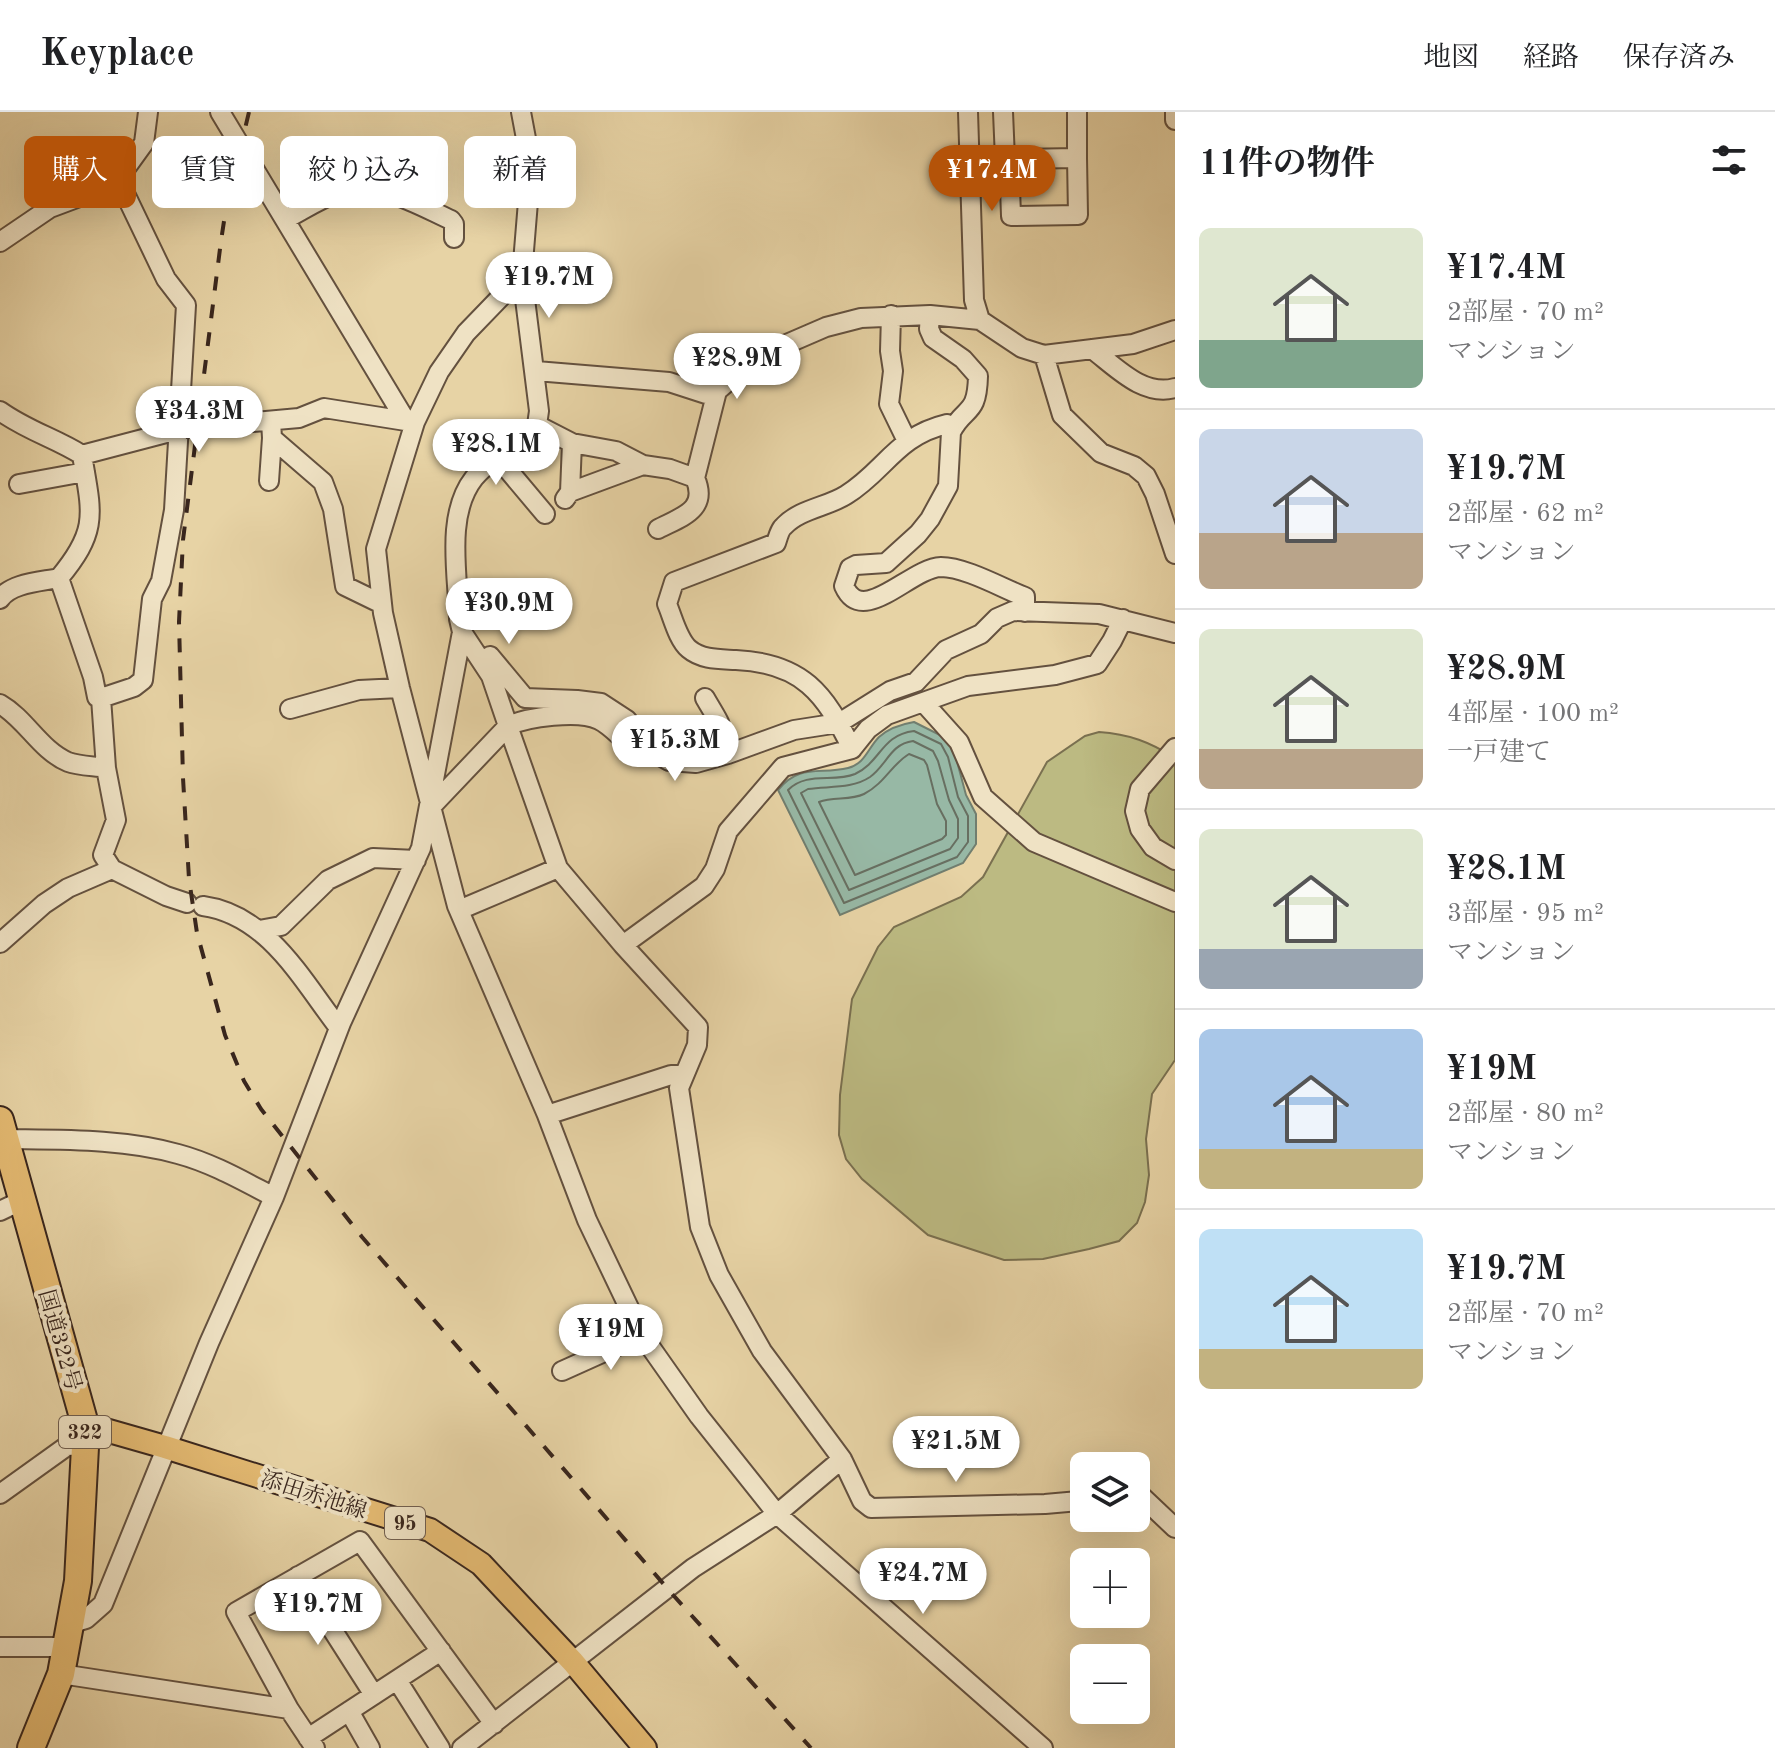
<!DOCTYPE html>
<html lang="ja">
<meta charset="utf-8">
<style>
:root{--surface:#fff;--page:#f2f2f2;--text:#202124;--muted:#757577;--line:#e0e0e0;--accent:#b45309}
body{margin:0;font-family:"Old Standard TT","Noto Serif JP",serif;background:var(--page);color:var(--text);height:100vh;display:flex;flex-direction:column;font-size:30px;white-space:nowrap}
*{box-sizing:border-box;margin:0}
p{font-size:26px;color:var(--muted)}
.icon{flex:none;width:44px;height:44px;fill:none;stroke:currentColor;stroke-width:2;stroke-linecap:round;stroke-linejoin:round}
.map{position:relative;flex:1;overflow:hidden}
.details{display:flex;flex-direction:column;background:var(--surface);width:600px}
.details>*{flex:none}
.top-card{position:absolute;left:24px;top:24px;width:760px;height:72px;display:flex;gap:16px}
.controls{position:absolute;left:1070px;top:1340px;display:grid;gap:16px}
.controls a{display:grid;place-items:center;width:80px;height:80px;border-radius:12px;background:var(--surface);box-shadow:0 8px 32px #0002;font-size:40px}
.price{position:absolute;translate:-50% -68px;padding:0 18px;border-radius:28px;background:#fff;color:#222;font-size:26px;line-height:52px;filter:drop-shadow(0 2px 4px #0008)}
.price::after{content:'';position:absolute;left:50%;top:48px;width:24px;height:18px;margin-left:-12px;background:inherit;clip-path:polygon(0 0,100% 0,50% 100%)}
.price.selected{background:var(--accent);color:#fff}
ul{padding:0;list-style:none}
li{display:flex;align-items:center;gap:24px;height:200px;padding:0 24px}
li+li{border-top:2px solid var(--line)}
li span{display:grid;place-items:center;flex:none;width:224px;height:160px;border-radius:12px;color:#555}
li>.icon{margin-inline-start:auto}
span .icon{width:96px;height:96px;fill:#fffc;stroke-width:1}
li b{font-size:34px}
h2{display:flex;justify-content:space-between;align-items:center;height:96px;padding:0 24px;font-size:34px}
.chip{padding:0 28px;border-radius:12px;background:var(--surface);box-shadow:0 8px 32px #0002;font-size:28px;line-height:72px}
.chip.selected{background:var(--accent);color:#fff}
header{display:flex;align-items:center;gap:48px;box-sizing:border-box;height:112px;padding:0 40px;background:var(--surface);border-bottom:2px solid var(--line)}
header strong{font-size:38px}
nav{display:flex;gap:44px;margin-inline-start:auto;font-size:28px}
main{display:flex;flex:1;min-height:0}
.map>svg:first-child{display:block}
.green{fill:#bcba82;stroke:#7a7050;stroke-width:2}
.water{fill:#97b8a5;stroke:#717e6f;stroke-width:2}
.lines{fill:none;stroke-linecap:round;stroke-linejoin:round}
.shore{stroke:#686f61;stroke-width:2}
.minor-casing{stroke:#64513f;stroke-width:22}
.major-casing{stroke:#39261d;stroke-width:26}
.highway-casing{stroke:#39261d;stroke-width:30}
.minor{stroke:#efe2c4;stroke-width:18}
.major{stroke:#e4ba72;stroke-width:22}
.highway{stroke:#e4ba72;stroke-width:26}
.rail{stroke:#39261d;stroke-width:4;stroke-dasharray:14 14;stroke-linecap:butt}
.minor-bridge-casing{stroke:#64513f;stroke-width:22;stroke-linecap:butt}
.minor-bridge{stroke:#efe2c4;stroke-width:18}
.labels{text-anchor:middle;stroke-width:8;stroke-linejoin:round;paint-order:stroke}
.shield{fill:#efe2c4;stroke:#705e4f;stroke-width:2}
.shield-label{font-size:20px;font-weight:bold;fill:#39261d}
.street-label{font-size:22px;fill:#39261d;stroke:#efe2c4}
</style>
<header>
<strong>Keyplace</strong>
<nav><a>地図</a><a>経路</a><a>保存済み</a></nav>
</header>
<main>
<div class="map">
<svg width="1175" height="1636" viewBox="0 0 1175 1636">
<rect width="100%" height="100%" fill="#e7d3a5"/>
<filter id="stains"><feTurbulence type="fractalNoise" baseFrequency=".0025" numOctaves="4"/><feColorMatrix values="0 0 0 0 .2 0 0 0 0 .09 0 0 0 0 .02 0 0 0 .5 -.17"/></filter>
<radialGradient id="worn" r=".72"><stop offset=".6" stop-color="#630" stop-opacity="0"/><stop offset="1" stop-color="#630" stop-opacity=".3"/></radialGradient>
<path class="green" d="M 1099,620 C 1129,622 1150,630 1175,646 L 1175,948 L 1152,982 L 1146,1027 L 1149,1063 L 1145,1090 L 1137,1111 L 1119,1129 L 1089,1137 L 1043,1147 L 1004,1148 L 928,1123 L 862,1067 L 846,1047 L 839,1023 L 840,983 L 852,887 L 878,835 L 894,815 L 961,785 L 983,765 L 1047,650 L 1085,624 Z"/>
<path class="water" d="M 914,610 L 946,626 L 955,642 L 966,683 L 976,702 L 976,732 L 963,751 L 840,803 L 778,678 C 800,651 820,663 848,656 C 865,652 868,636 879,625 C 889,616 902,612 914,610 Z"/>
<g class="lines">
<path class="shore" d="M 914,619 L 941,632 L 948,645 L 958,685 L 968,704 L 968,730 L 957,745 L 844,791 L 788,678 C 807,659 833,671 855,662 C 881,650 881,623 914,619 Z
M 913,629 L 933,639 L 938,649 L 949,688 L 958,707 L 958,726 L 950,737 L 849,778 L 801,681 L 808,677 C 830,674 852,677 870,665 C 887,653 890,632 913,629 Z
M 909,642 L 924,648 L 927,653 L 937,692 L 946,709 L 946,723 L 942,727 L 855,763 L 819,690 C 833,684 850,689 864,682 C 885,671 891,653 909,642 Z"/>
<defs>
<path id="minor" d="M 220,0 L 406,309
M 521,0 L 531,53 L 522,163 L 539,299 L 537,313 C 518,329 490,347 474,366 C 445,403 458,463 459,507 L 462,520 L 491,564 L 508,614 C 527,605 579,598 599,608 C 618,617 633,645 655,641
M 968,0 L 974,188 L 980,208
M 1003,0 L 1005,47 L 1009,47 L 1011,104 L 1078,103 L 1077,46 L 1009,47
M 1175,0 L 1175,8
M 1077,46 L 1077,0
M 286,107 C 302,99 319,87 337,81 C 378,68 414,91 451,108 L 454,112 L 454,126
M 0,130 L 50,96 L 106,75 L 118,67 L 144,31 L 148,0
M 522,163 L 466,221 L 439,260 L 415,310 L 376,437 L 383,501 L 400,576 L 457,794 L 547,1003 L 587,1108 L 642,1223 L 699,1304 L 777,1402 L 1043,1636
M 891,203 L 890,239 L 893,259 L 889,292 L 907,329
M 930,203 L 929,217 L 933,226 L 963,247 L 978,264 C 977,305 965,293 951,320 L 948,374 L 930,407 L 918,422 L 886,451 L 856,453 L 850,456 L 844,474 C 863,516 910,456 941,455 C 965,455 1002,476 1025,485 L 1025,500
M 1092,237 C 1116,255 1143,285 1175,276
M 1044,243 L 1062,303 L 1101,341 L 1134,354 L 1146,364 L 1155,382 L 1175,442
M 536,259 L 669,270 L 706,282 L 717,279 L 747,253 L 782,234 L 826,215 L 861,206 L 930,203 L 980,208 L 1022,236 L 1044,243 L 1133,232 L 1175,218
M 0,299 C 28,319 55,326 82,343 L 185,316
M 271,309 L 272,326 L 323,370 L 333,397 L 345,474 L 382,492
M 220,313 L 299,306 L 324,296 L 412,310
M 537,313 L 572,331 L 570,380 L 565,387
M 572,331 L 616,339 L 643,353
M 498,346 L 545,402
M 269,369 L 272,326
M 19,372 L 85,360
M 570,380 L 643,353 L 670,357 L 695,366
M 658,417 C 681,405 709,398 695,366 L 717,279
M 0,487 C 11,471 40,470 59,466
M 490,544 L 525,586 L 577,588 L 601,591 L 627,608 L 655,641 L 669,649 L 696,651 L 728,642 L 794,618 L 839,611 L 890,579 L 916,570 L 946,538 L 981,522 L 997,506 L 1013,499 L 1099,502 L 1175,521
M 101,586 L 134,575 L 143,568 L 152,487 L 161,469 L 174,398 L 186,193 L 166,167 L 118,67
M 924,591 L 959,630 L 983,685 L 1034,730 L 1175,790
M 0,592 C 26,607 40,638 68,650 C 79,654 94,654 106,656
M 290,597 L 359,578 L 400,576
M 1175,636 L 1140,677 L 1135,699 L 1140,717 L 1153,735 L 1175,748
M 852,637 C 825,581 802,551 736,548 C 720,547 702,548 689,537 C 678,528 673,506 667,492 L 674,470 L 776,431 C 778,425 780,417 784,414 C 800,397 827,395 846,383 C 885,359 896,324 947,312 L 953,315
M 702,649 C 729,617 725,621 705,586
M 430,696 L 508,614 L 558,756 L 623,833
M 112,757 L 166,784 L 187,791
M 203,794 C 268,803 302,868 339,916
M 459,798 L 558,756
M 259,818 L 281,814 L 328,768 L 373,746 L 416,748
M 0,831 L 44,792 L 68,776 L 112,757 L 103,743 L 116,708 L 106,656 L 101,586 L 97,585 L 93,565 L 59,466 C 99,418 92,402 82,343
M 547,1003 L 671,963 L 682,963
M 0,1027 C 58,1028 122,1026 178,1042 C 212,1051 243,1069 274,1085
M 0,1099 L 23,1088
M 562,1259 L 642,1223
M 1136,1379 L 1175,1416
M 0,1382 L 67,1334 L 83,1333
M 1084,1386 L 1079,1389 L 1045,1392 L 871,1396 L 862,1389 L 842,1347 L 762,1239 L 719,1163 L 700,1115 L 679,976 L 697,933 L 698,915 L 623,833 L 704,774 L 715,757 L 728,719 L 783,655 L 852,637 L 868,617 L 887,603 L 968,574 L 1055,563 L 1097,552 L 1112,529 L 1123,507
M 298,1464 L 374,1583
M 70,1512 L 86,1507 L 103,1492 L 209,1231 L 274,1085 L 341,911 L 421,736 L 462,520
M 0,1535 L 66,1535
M 61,1562 L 289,1597 L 315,1636
M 397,1568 L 440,1636
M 289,1597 L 236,1500 L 360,1429 L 494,1612
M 349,1599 L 370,1636
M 308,1626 L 441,1539
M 462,1636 L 693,1456 L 777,1402 L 842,1347"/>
<path id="major" d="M 86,1316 L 109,1319 L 165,1335 L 430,1418 L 481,1452 L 573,1550 L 645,1636"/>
<path id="highway" d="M 0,1008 L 86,1316 L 78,1469 L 61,1562 L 31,1636"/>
</defs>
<use href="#minor" class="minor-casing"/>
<use href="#major" class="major-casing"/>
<use href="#highway" class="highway-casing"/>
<use href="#minor" class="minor"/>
<use href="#major" class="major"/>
<use href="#highway" class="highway"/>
<path class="rail" d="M 249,0 L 226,96 L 221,129 L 183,428 L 179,510 L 183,666 L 189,767 L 197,821 L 225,923 L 244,969 L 261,997 L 362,1125 L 674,1484 L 811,1636"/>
<defs>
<path id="minor-bridge" d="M 185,316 L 220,313"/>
</defs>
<use href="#minor-bridge" class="minor-bridge-casing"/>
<use href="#minor-bridge" class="minor-bridge"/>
</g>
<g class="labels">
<g class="shield">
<rect x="59" y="1304" width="52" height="32" rx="6"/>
<rect x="385" y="1395" width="40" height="32" rx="6"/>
</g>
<g class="shield-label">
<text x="85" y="1327">322</text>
<text x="405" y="1418">95</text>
</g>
<g class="street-label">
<text transform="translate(61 1228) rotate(74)" y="8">国道322号</text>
<text transform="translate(314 1382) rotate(18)" y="8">添田赤池線</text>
</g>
</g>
<rect width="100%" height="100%" filter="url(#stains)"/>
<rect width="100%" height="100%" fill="url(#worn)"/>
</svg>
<div class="controls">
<a><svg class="icon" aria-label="layers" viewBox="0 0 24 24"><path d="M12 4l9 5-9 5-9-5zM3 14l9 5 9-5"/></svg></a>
<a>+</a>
<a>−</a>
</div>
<b class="price selected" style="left:992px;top:101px">¥17.4M</b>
<b class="price" style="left:549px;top:208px">¥19.7M</b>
<b class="price" style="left:737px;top:289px">¥28.9M</b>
<b class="price" style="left:199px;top:342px">¥34.3M</b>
<b class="price" style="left:496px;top:375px">¥28.1M</b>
<b class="price" style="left:509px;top:534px">¥30.9M</b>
<b class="price" style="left:675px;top:671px">¥15.3M</b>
<b class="price" style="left:611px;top:1260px">¥19M</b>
<b class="price" style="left:956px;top:1372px">¥21.5M</b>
<b class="price" style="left:923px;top:1504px">¥24.7M</b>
<b class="price" style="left:318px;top:1535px">¥19.7M</b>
<div class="top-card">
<a class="chip selected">購入</a>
<a class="chip">賃貸</a>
<a class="chip">絞り込み</a>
<a class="chip">新着</a>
</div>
</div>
<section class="details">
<h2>11件の物件<svg class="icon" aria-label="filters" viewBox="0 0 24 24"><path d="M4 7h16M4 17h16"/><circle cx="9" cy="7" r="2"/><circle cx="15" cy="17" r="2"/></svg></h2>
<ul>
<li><span style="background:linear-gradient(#dfe7d0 70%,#7fa58c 0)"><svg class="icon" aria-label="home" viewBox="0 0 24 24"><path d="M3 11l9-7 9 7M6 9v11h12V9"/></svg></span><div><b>¥17.4M</b><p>2部屋 · 70 m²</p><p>マンション</p></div></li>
<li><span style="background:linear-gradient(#c9d6e8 65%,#b9a48a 0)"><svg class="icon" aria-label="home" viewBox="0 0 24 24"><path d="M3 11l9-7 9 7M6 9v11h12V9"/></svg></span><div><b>¥19.7M</b><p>2部屋 · 62 m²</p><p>マンション</p></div></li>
<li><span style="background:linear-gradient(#dfe7d0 75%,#b9a48a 0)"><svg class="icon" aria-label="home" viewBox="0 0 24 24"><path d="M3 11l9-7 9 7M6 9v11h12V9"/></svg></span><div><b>¥28.9M</b><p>4部屋 · 100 m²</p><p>一戸建て</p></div></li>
<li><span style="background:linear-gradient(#dfe7d0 75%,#9aa5b1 0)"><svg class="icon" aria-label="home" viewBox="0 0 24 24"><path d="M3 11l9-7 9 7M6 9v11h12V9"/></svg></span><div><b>¥28.1M</b><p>3部屋 · 95 m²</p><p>マンション</p></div></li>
<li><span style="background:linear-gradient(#a9c7e8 75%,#c2b280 0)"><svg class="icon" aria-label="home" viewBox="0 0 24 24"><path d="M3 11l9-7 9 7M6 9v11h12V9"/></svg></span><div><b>¥19M</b><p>2部屋 · 80 m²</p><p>マンション</p></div></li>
<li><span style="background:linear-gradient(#bfe0f5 75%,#c2b280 0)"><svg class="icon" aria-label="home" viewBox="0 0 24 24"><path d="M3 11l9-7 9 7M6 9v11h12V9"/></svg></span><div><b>¥19.7M</b><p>2部屋 · 70 m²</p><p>マンション</p></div></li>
</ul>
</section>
</main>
